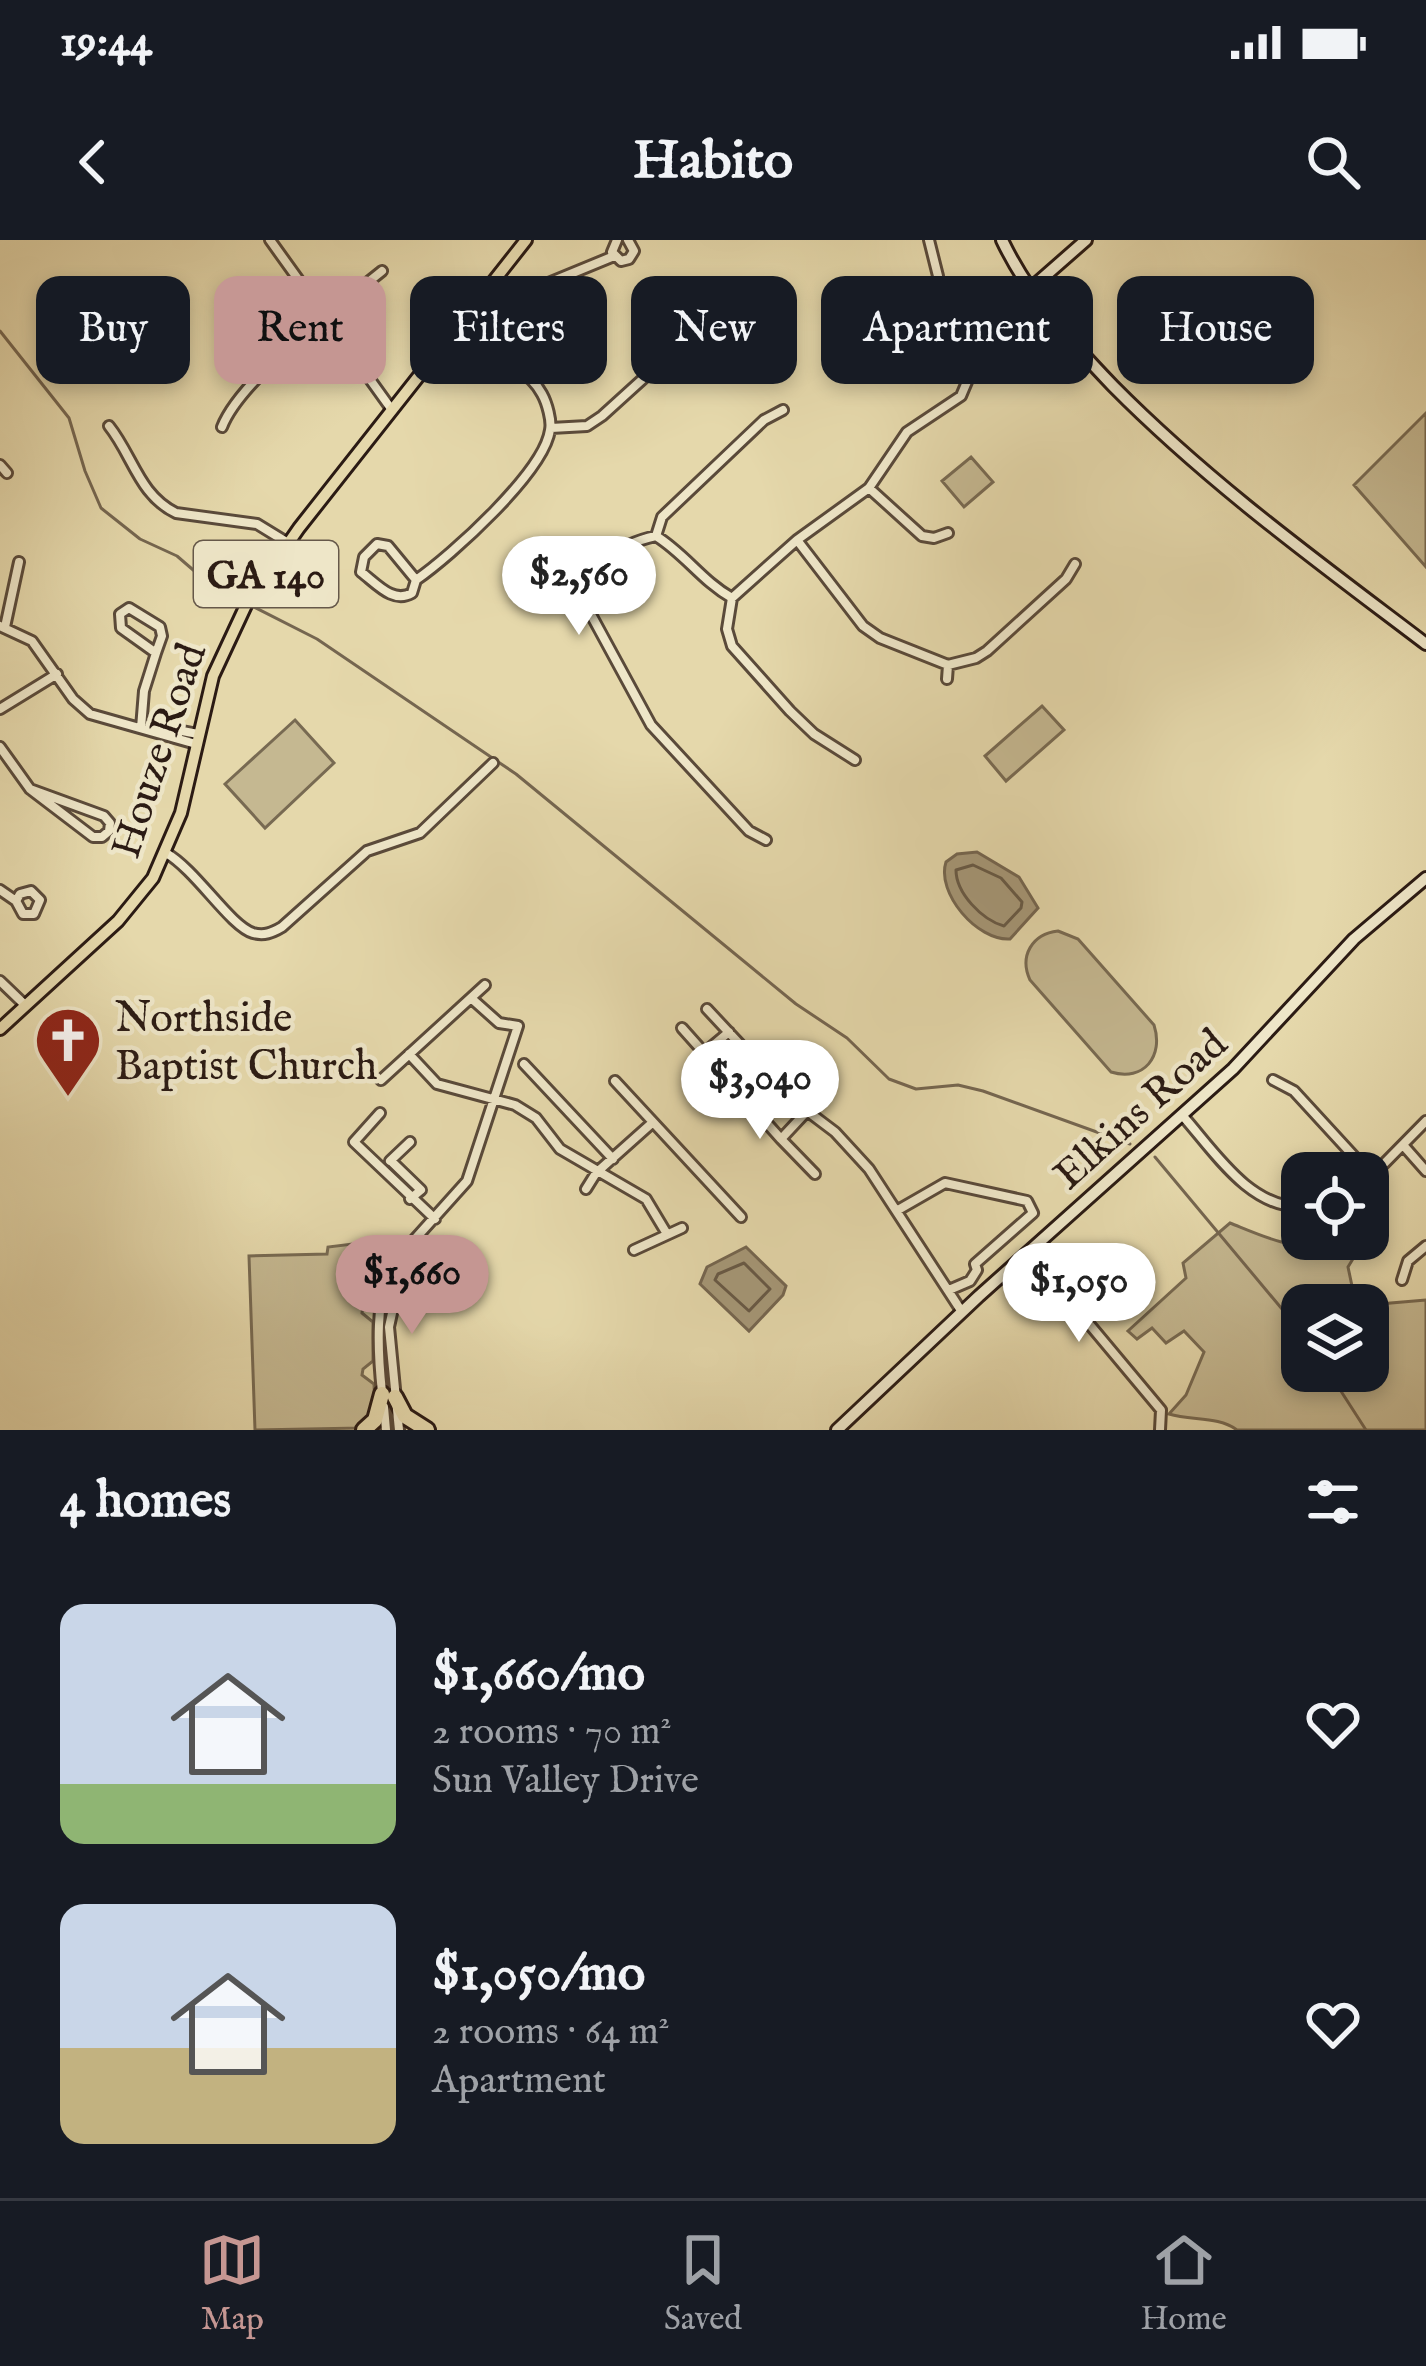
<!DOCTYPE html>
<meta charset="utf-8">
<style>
:root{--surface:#171b24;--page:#242831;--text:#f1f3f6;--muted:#9ea1a6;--line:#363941;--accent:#c59692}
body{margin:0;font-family:"IM FELL English",serif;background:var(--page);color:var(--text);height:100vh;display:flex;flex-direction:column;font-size:45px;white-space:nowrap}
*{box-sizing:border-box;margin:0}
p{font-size:39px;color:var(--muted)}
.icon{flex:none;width:66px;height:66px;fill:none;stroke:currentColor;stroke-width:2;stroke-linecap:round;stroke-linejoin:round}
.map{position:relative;height:1190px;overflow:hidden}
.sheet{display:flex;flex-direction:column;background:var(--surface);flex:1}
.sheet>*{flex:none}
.hud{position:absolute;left:36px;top:36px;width:1356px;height:108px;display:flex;gap:24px}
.fabs{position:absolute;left:1281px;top:912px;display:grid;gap:24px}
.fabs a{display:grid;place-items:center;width:108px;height:108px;border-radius:24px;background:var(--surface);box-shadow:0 6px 18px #0003;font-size:60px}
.price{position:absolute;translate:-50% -102px;padding:0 27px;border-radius:42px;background:#fff;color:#222;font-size:39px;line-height:78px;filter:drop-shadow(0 3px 6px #0008)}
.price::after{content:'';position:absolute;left:50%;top:72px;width:36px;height:27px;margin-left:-18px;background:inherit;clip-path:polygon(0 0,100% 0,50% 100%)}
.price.selected{background:var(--accent);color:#111}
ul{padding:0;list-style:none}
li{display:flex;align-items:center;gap:36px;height:300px;padding:0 60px}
li span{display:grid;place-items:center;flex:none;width:336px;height:240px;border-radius:24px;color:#555}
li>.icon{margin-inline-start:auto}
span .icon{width:144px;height:144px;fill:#fffc;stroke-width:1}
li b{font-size:51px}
h2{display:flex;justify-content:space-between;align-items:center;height:144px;padding:0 60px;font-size:51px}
.tag{padding:0 42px;border-radius:24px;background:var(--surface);box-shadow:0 6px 18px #0003;font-size:42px;line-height:108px}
.tag.selected{background:var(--accent);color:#111}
.status{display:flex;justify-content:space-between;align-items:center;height:84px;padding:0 60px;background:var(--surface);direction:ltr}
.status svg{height:33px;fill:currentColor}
header{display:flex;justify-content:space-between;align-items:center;height:156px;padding:0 60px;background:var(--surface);font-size:54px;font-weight:800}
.tabs{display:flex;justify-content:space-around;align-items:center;height:168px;border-top:3px solid var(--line);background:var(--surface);font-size:33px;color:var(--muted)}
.tabs a{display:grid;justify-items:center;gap:6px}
.tabs .selected{color:var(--accent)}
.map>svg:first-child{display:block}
.green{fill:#c5b891;stroke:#786a52;stroke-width:3}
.water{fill:#a69878;stroke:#756650;stroke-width:3}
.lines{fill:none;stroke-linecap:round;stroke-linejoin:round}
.shore{stroke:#685a46;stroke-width:3}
.stream{stroke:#756650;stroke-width:3}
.street-casing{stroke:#5a4a3a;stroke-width:14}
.secondary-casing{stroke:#2b1b14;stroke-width:16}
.primary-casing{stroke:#2b1b14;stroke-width:16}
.highway-casing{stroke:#2b1b14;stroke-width:20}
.street{stroke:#eee6c8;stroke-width:8}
.secondary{stroke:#eee6c8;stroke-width:10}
.primary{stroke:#e5d8ab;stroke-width:10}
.highway{stroke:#e5d8ab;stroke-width:14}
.labels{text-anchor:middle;stroke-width:9;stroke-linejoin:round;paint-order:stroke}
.shield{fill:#eee6c8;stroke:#66584a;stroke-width:3}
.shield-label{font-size:39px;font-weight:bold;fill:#2b1b14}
.street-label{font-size:42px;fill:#2b1b14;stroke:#eee6c8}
.poi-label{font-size:42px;fill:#2b1b14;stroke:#eee6c8;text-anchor:start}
</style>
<div class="status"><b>19:44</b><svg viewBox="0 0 49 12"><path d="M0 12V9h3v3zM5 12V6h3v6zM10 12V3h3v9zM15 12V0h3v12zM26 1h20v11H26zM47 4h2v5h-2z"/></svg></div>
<header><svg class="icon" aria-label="back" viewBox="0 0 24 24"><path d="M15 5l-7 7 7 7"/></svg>Habito<svg class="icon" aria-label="search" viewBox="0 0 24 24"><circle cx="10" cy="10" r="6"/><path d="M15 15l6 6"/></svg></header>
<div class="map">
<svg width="1426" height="1190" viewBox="0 0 1426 1190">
<rect width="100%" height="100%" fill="#e5d8ab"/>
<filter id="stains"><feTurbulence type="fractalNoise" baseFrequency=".00167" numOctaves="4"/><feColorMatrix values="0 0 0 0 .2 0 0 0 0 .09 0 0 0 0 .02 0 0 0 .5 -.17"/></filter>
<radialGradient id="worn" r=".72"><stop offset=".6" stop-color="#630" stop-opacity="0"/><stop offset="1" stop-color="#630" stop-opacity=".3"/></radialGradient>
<path class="green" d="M 1426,173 L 1426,327 L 1354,245 Z
M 971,217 L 993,242 L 964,267 L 942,241 Z
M 1042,466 L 1064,490 L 1006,541 L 985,516 Z
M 295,480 L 334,523 L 265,588 L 225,544 Z
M 1058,691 L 1078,699 L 1154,785 C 1164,816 1144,842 1111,832 L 1030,740 C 1019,716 1032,694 1058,691 Z
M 1230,983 C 1260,995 1293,1011 1326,1005 C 1340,1003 1350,999 1365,999 L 1348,1027 L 1356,1065 L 1302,1065 L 1302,1131 L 1368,1131 L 1368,1065 L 1426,1060 L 1426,1190 L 1237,1190 C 1218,1176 1192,1181 1169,1174 L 1186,1155 L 1204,1112 L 1184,1091 L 1166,1103 L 1152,1088 L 1137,1099 L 1128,1091 L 1186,1038 L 1183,1023 Z
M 377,1001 L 385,1004 L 388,1015 L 373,1060 L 363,1065 L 362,1073 L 373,1082 L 373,1121 L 363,1129 L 362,1135 L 374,1144 L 375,1170 L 361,1188 L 255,1190 L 249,1016 L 327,1014 L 328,1007 Z"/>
<path class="water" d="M 977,612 L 1019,637 L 1038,668 L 1010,699 C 977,701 936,653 946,622 L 957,614 Z
M 746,1007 L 786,1046 L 783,1055 L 749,1091 L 700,1044 L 707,1027 Z"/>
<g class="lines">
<path class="shore" d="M 973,625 L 1001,638 L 1022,662 L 1021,668 L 1004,686 C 982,680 956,653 956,630 Z
M 744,1023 L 770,1049 L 749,1071 L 715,1040 L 718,1034 Z"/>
<path class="stream" d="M 0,91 L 69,178 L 85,231 L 101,268 L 140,299 L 177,316 L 199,335 L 242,360
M 250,365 L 317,399 L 516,534 L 796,764 L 847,798 L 889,839 L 916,849 L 958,845 L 983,851 L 1130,904
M 1155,917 L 1302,1093
M 1328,1131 L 1366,1190"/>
<defs>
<path id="street" d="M 270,0 L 392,170
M 617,0 L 612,12 L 621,21 L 629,19 L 634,11 L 628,0
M 929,0 L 938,36 L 939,61
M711 58a11 11 0 1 1 22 0a11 11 0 1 1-22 0Z
M 866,83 L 939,61 L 956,63 L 991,85
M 511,125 L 527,103 L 537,60 L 546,44 L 614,16
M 109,186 C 133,216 139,255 176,273 L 257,284 L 288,303
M 222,187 C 241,138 339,66 382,31
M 551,188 L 587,186 L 602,176 L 720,69
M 0,225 L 7,233
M 869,248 L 922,296 L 934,298 L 948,293
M 656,296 L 662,277 L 764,180 L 783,170
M 797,300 L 863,386 L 880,398 L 948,425 L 976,418 L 987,411 L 1066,339 L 1075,324
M 377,304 L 388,306 L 416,340 L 412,353 C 393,364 377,344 361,332 L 364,317 Z
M 416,340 C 451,316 544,232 550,190 C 552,181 547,163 542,154 C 524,120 479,116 449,98
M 568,352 L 588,352
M 732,358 C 702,341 685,314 656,296 C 618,304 587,327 588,369 L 651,485 L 749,591 L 766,600
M 129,368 L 160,387 L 162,396 L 156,413 L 121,388 L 120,374 Z
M 0,386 L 32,401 L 73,459 L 90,474 L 196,504
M 5,387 L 19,322
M 947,439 L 948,425
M 0,469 L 57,434
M 141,488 L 144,451 L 156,413
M 163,492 L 172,489 L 198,494
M 0,507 L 30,549
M 855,520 L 814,494 L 790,471 L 732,406 L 727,389 L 732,358 L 797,300 L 869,248 L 907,192 L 961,156 L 991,85 L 1029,50
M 30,549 L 104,576 L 110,583 L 109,591 L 102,597 L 93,597 Z
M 166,613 C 196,630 230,686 253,693 C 264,696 272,693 282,687 L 367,611 L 420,593 L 493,523
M 0,650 L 16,661 L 23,674 L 34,674 L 40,660 L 31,651 L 20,654 L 16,661
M 0,741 L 25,765
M 707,769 L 790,858 L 835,892 L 869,929 L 962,1072
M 682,788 L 781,899
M 704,813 L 729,792
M 409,814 L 437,844 L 515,865 L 536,878 L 560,909 L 646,959 L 667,994
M 524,824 L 613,919
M 381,840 L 485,745
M 1273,840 L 1294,851 L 1372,936
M 615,841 L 741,977
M 808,870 L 781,899 L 815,934
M 380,873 L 354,902 L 435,979
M 1182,875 C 1214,911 1249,968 1302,967
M 1403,905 L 1426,931
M 390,921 L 410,902
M 391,921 L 421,950 L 410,959
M 1368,940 L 1426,881
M 586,949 L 596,933 L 652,883
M 898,970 L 945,943 L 1027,961 L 1033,973 L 975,1024 L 977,1030 L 970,1041 L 949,1050
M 634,1010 L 682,988
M 1029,1012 L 1161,1170 L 1160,1190
M 1402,1040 L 1408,1021 L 1426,1006
M 382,1152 C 377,1106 376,1062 391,1018 L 406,1009 L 467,941 L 518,786 L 499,783 L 471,758
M 384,1167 L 386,1190
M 399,1190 L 389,1087 L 406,1009"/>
<path id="secondary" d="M 1002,0 C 1029,57 1070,101 1113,146 C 1209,243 1318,322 1426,404
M 1029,50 L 1086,0
M 837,1190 L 979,1056 L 1233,829 L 1354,699 L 1426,638"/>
<path id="primary" d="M 0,789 L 118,681 L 153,638 L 181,573 L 213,436 L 247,363 L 299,288 L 526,0"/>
<path id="highway" d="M 395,1157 L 405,1176 L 427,1190
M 364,1190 L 375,1180 L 382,1154"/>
</defs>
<use href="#street" class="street-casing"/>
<use href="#secondary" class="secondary-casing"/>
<use href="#primary" class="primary-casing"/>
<use href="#highway" class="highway-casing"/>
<use href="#street" class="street"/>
<use href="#secondary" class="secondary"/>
<use href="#primary" class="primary"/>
<use href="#highway" class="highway"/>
</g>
<defs>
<symbol id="church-pin" viewBox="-11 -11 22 30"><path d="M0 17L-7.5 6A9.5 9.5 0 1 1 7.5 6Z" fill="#8f2418" stroke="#eee6c8"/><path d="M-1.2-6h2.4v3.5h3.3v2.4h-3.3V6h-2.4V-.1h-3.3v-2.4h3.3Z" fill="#fff"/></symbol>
</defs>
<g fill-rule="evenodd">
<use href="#church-pin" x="30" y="762" width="76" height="104"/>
</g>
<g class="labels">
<rect class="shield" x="194" y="301" width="144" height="66" rx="9"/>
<g class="shield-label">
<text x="266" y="348">GA 140</text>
</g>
<g class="street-label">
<text transform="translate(157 510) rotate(-72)" y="15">Houze Road</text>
<text transform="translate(1139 868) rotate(-42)" y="15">Elkins Road</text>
</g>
<g class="poi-label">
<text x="115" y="791">Northside<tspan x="115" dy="48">Baptist Church</tspan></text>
</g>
</g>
<rect width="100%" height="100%" filter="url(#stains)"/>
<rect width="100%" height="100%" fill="url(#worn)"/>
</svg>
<div class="fabs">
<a><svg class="icon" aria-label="locate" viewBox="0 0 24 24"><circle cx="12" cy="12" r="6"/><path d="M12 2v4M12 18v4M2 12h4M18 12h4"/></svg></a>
<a><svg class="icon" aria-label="layers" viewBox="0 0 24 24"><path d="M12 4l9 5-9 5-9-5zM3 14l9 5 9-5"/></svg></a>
</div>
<b class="price" style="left:579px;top:398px">$2,560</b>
<b class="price" style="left:760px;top:902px">$3,040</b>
<b class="price selected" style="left:412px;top:1097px">$1,660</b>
<b class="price" style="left:1079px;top:1105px">$1,050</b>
<div class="hud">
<a class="tag">Buy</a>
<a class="tag selected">Rent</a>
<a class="tag">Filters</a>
<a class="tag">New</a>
<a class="tag">Apartment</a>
<a class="tag">House</a>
</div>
</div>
<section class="sheet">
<h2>4 homes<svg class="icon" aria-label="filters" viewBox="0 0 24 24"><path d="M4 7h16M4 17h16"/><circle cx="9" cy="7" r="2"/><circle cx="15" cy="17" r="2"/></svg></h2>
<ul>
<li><span style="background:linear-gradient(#c9d6e8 75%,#8fb573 0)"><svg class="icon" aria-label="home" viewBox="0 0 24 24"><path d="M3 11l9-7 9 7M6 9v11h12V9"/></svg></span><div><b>$1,660/mo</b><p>2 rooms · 70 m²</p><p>Sun Valley Drive</p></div><svg class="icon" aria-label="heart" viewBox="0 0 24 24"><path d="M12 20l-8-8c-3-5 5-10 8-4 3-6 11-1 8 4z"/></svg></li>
<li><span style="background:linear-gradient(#c9d6e8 60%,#c2b280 0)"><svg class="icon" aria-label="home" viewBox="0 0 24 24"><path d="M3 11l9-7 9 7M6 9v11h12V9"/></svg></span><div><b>$1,050/mo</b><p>2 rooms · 64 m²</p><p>Apartment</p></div><svg class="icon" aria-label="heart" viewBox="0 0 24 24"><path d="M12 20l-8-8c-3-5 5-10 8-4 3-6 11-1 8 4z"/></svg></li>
</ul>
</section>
<nav class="tabs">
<a class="selected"><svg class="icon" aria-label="map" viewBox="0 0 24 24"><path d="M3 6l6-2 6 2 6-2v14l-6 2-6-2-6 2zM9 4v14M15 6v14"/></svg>Map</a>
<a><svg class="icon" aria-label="saved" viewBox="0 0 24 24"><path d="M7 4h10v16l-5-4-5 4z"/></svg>Saved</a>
<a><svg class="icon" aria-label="home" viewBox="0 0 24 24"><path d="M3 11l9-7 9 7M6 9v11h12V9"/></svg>Home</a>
</nav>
